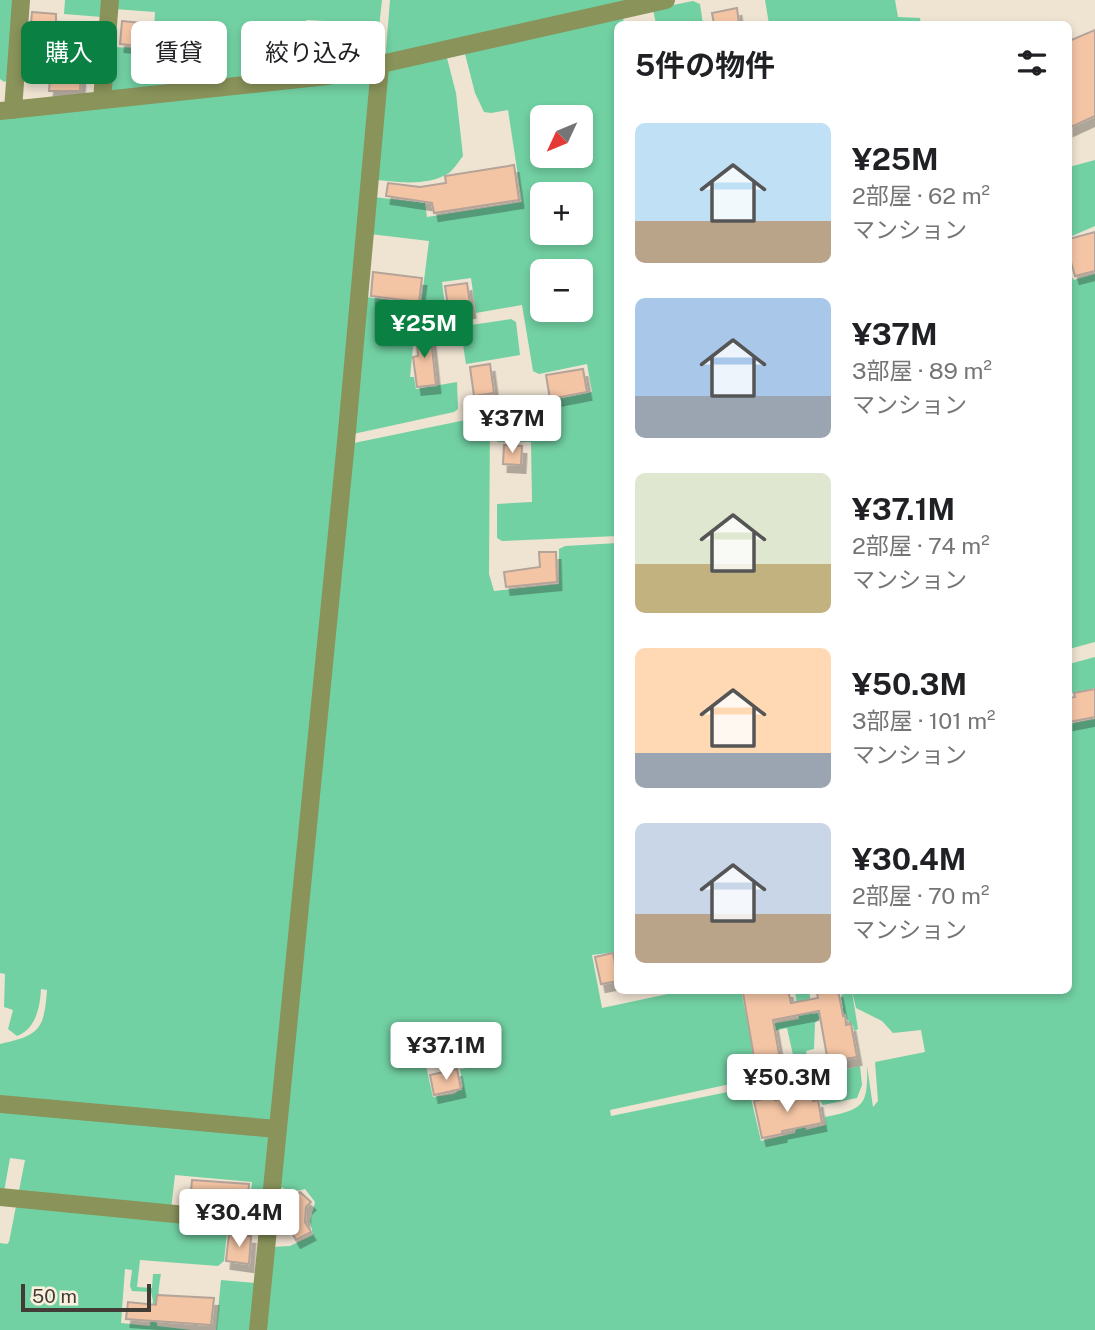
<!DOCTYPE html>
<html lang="ja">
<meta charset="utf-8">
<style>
:root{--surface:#fff;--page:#f6f6f6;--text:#202124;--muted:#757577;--accent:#0b8043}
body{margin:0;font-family:"Public Sans","Noto Sans JP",sans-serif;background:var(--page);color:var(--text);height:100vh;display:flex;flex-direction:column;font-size:26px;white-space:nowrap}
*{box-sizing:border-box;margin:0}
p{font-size:23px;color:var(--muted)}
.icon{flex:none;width:38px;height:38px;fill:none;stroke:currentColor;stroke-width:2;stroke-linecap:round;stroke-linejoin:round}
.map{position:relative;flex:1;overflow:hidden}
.details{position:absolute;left:614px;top:21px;width:458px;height:973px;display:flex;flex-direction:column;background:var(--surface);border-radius:10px;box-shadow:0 4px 10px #0003}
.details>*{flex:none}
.banner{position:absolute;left:21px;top:21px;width:488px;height:63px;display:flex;gap:14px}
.needle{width:46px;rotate:226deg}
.tools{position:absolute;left:530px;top:105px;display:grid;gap:14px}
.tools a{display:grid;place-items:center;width:63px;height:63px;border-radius:10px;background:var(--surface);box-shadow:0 4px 10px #0003;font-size:35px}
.scale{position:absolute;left:21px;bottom:18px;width:130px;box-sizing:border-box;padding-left:7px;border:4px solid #413c36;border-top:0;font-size:19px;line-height:24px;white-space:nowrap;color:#413c36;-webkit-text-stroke:5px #fcf0df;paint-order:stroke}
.price{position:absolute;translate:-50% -60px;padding:0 16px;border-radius:7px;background:#fff;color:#222;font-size:23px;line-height:46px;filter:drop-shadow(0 2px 4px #0008)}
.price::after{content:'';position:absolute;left:50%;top:42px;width:21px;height:16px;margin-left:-10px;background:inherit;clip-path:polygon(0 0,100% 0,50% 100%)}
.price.on{background:var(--accent);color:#fff}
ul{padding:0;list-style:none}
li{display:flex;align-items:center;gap:21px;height:175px;padding:0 21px}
li span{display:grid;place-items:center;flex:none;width:196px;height:140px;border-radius:10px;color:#555}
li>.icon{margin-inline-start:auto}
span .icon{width:84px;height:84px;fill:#fffc;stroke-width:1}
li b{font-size:30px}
h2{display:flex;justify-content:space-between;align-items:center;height:84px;padding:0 21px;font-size:30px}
.tag{padding:0 24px;border-radius:10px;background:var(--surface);box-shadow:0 4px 10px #0003;font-size:24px;line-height:63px}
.tag.on{background:var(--accent);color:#fff}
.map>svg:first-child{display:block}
.green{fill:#72d1a3;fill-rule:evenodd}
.building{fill:#f4c5a5;stroke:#b4a398;stroke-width:2;filter:url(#shadow)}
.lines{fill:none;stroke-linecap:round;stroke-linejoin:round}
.minor{stroke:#8a935a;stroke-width:18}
</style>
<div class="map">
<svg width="1095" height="1330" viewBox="0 0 1095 1330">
<defs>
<filter id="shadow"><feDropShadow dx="4.5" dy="8" stdDeviation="0" flood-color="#0004"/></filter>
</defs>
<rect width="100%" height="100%" fill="#efe3d2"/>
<path class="green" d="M 0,0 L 15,0 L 9,80 L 4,82 L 0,79 Z
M 65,0 L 104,0 L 102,17 L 64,14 Z
M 115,0 L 382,0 L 377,46 L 371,46 L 369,29 L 347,31 L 335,35 L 333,57 L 326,56 L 328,26 L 324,21 L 307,20 L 300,26 L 296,56 L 297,72 L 326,82 L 384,74 L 390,0 L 647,0 L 623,18 L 624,24 L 618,24 L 618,536 L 502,541 L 497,538 L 497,504 L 532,502 L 531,442 L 497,442 L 497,418 L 501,414 L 535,407 L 538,403 L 592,392 L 587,364 L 539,374 L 533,371 L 522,305 L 476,313 L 471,278 L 442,282 L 447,321 L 415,327 L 410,377 L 414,377 L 416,389 L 457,382 L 458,409 L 454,412 L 344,436 L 354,443 L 485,416 L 490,419 L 489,574 L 494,591 L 559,584 L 559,549 L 565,546 L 618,543 L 618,952 L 592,955 L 602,1008 L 682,991 L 741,991 L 749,1028 L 799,1019 L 795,991 L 809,991 L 813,1014 L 843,1008 L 841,995 L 852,992 L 858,1029 L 854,1031 L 853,1026 L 842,1013 L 821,1017 L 815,1023 L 814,1049 L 806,1051 L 809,1067 L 803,1068 L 800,1057 L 793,1055 L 787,1028 L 750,1036 L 758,1078 L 610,1110 L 611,1116 L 747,1088 L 749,1090 L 761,1141 L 795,1133 L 797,1125 L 786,1083 L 860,1066 L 862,1085 L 857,1098 L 823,1105 L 813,1091 L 801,1092 L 798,1095 L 806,1130 L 826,1125 L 825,1117 C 864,1109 868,1106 867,1066 L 873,1107 L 878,1101 L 875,1062 L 925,1052 L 921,1030 L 893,1033 L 882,1021 L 856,1008 L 852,991 L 1069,990 L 1069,724 L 1095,719 L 1095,1330 L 216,1330 L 221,1280 L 255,1283 L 271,1247 L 290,1246 L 313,1235 L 310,1221 L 315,1202 L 305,1189 L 292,1192 L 278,1186 L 271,1139 L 264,1212 L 258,1218 L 249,1217 L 252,1182 L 175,1175 L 171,1209 L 175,1222 L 223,1228 L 227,1232 L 224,1261 L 218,1266 L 140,1260 L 137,1287 L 152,1288 L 153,1274 L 161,1274 C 157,1293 159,1308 157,1326 L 192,1330 L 0,1330 L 0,1243 L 7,1244 L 9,1242 L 25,1160 L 10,1158 L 4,1192 L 0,1192 L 0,1044 C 39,1035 44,1031 47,990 L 41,989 C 40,1007 36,1029 17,1036 L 8,1029 L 13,1010 L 4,1007 L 5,974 L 0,973 L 0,119 L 106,107 L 111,47 L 143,48 C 155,39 154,27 155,12 L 114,9 ZM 465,54 L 475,93 L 484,112 L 491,113 L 508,110 L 522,202 L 427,217 L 425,203 L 374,197 L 370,234 L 429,241 L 421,304 L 366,297 L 367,179 C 392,181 425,188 449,173 C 454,169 459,161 463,156 L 456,93 L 447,58 ZM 542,117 L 581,117 L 581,156 L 542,156 ZM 542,194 L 581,194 L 581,233 L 542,233 ZM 542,271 L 581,271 L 581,310 L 542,310 ZM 470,1042 L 474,1067 L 460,1069 L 463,1087 L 454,1094 L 433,1097 L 426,1066 L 426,1050 ZM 125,1269 L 132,1270 L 130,1286 L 132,1291 L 151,1292 L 153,1301 L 150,1326 L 121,1323 Z
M 765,0 L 895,0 L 898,17 L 920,18 L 921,24 L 769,24 Z
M 693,1 L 700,4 L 703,24 L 656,24 L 653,9 Z
M 1095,160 L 1095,226 L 1072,236 L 1069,234 L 1069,167 Z
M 1069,273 L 1074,280 L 1095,274 L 1095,642 L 1069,649 Z
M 511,319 L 516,322 L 520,355 L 466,364 L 461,332 L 464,326 Z
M 1095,657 L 1095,688 L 1069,694 L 1069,664 Z"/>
<path class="building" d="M 737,8 L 739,24 L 714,24 L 712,13 Z
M 32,12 L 56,14 L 56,25 L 81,26 L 81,30 L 93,31 L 91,52 L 82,52 L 80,91 L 49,91 L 51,64 L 47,64 L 48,35 L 30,33 Z
M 122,21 L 152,24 L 150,41 L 139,40 L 138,46 L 120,44 Z
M 302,22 L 326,24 L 324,37 L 368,31 L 370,52 L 322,58 L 322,62 L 299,59 Z
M 1095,30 L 1095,116 L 1069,128 L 1069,41 Z
M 514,165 L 519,200 L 434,213 L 432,203 L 386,196 L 388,183 L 420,187 L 446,183 L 445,176 Z
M 1095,232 L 1095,271 L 1075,276 L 1069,255 L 1069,239 Z
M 373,272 L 422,278 L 419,302 L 371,296 Z
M 467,283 L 471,310 L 449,313 L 445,286 Z
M 430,329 L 436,385 L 417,387 L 413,357 L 418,356 L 416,330 Z
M 490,364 L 494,393 L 474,396 L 470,367 Z
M 583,369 L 587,392 L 550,399 L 546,375 Z
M 504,445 L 522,446 L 521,465 L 503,464 Z
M 539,552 L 556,552 L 557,582 L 506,587 L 504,572 L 540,567 Z
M 1095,689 L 1095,717 L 1069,722 L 1069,698 L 1075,697 L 1074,693 Z
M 613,953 L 618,981 L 601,984 L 595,957 Z
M 755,990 L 788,990 L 791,1003 L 818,998 L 817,993 L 838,990 L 843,1016 L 845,1015 L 846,1025 L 851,1024 L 857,1057 L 828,1062 L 819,1011 L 773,1020 L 781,1065 L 760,1069 L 757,1056 L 754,1057 L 743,993 Z
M 457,1069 L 461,1089 L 434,1095 L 430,1075 Z
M 811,1093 L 813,1101 L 818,1100 L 822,1123 L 782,1131 L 782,1134 L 762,1138 L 754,1101 L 774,1097 L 775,1100 Z
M 192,1180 L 249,1184 L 247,1210 L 190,1203 Z
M 300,1192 L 311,1202 L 306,1207 L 305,1222 L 311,1232 L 296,1240 L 288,1225 L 280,1225 L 282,1204 L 288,1204 Z
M 229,1234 L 251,1236 L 249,1264 L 226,1261 Z
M 157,1295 L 214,1298 L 211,1325 L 126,1319 L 128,1302 L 156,1305 Z"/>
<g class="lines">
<path class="minor" d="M 102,100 L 110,0
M 13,110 L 21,0
M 0,111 L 328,76 L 666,0
M 0,1104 L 277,1129
M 0,1197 L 268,1223
M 258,1330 L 346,442 L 380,66"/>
</g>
</svg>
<div class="tools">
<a><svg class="needle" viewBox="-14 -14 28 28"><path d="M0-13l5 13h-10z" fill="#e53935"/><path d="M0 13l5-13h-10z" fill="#757577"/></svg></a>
<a>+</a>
<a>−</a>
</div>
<div class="scale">50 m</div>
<b class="price on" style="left:424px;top:360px">¥25M</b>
<b class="price" style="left:512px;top:455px">¥37M</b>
<b class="price" style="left:446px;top:1082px">¥37.1M</b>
<b class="price" style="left:787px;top:1114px">¥50.3M</b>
<b class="price" style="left:239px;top:1249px">¥30.4M</b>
<div class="banner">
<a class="tag on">購入</a>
<a class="tag">賃貸</a>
<a class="tag">絞り込み</a>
</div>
<section class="details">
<h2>5件の物件<svg class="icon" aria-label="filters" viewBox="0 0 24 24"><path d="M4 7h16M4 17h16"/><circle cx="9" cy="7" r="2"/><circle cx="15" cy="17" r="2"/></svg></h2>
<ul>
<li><span style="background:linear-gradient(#bfe0f5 70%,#b9a48a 0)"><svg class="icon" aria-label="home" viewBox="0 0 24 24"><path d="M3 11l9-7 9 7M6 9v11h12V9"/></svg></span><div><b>¥25M</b><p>2部屋 · 62 m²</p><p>マンション</p></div></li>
<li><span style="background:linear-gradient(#a9c7e8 70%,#9aa5b1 0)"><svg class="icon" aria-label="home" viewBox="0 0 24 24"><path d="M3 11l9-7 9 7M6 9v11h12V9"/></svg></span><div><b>¥37M</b><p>3部屋 · 89 m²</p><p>マンション</p></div></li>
<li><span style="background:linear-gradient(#dfe7d0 65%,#c2b280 0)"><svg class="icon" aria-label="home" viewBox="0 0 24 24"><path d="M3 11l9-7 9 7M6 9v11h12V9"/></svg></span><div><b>¥37.1M</b><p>2部屋 · 74 m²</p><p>マンション</p></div></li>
<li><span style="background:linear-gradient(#ffd9b3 75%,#9aa5b1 0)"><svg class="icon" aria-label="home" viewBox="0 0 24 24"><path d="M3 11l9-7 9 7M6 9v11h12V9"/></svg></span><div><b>¥50.3M</b><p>3部屋 · 101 m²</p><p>マンション</p></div></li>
<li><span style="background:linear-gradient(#c9d6e8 65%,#b9a48a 0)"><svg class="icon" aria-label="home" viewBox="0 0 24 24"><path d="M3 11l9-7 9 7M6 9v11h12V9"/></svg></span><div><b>¥30.4M</b><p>2部屋 · 70 m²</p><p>マンション</p></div></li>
</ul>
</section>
</div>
